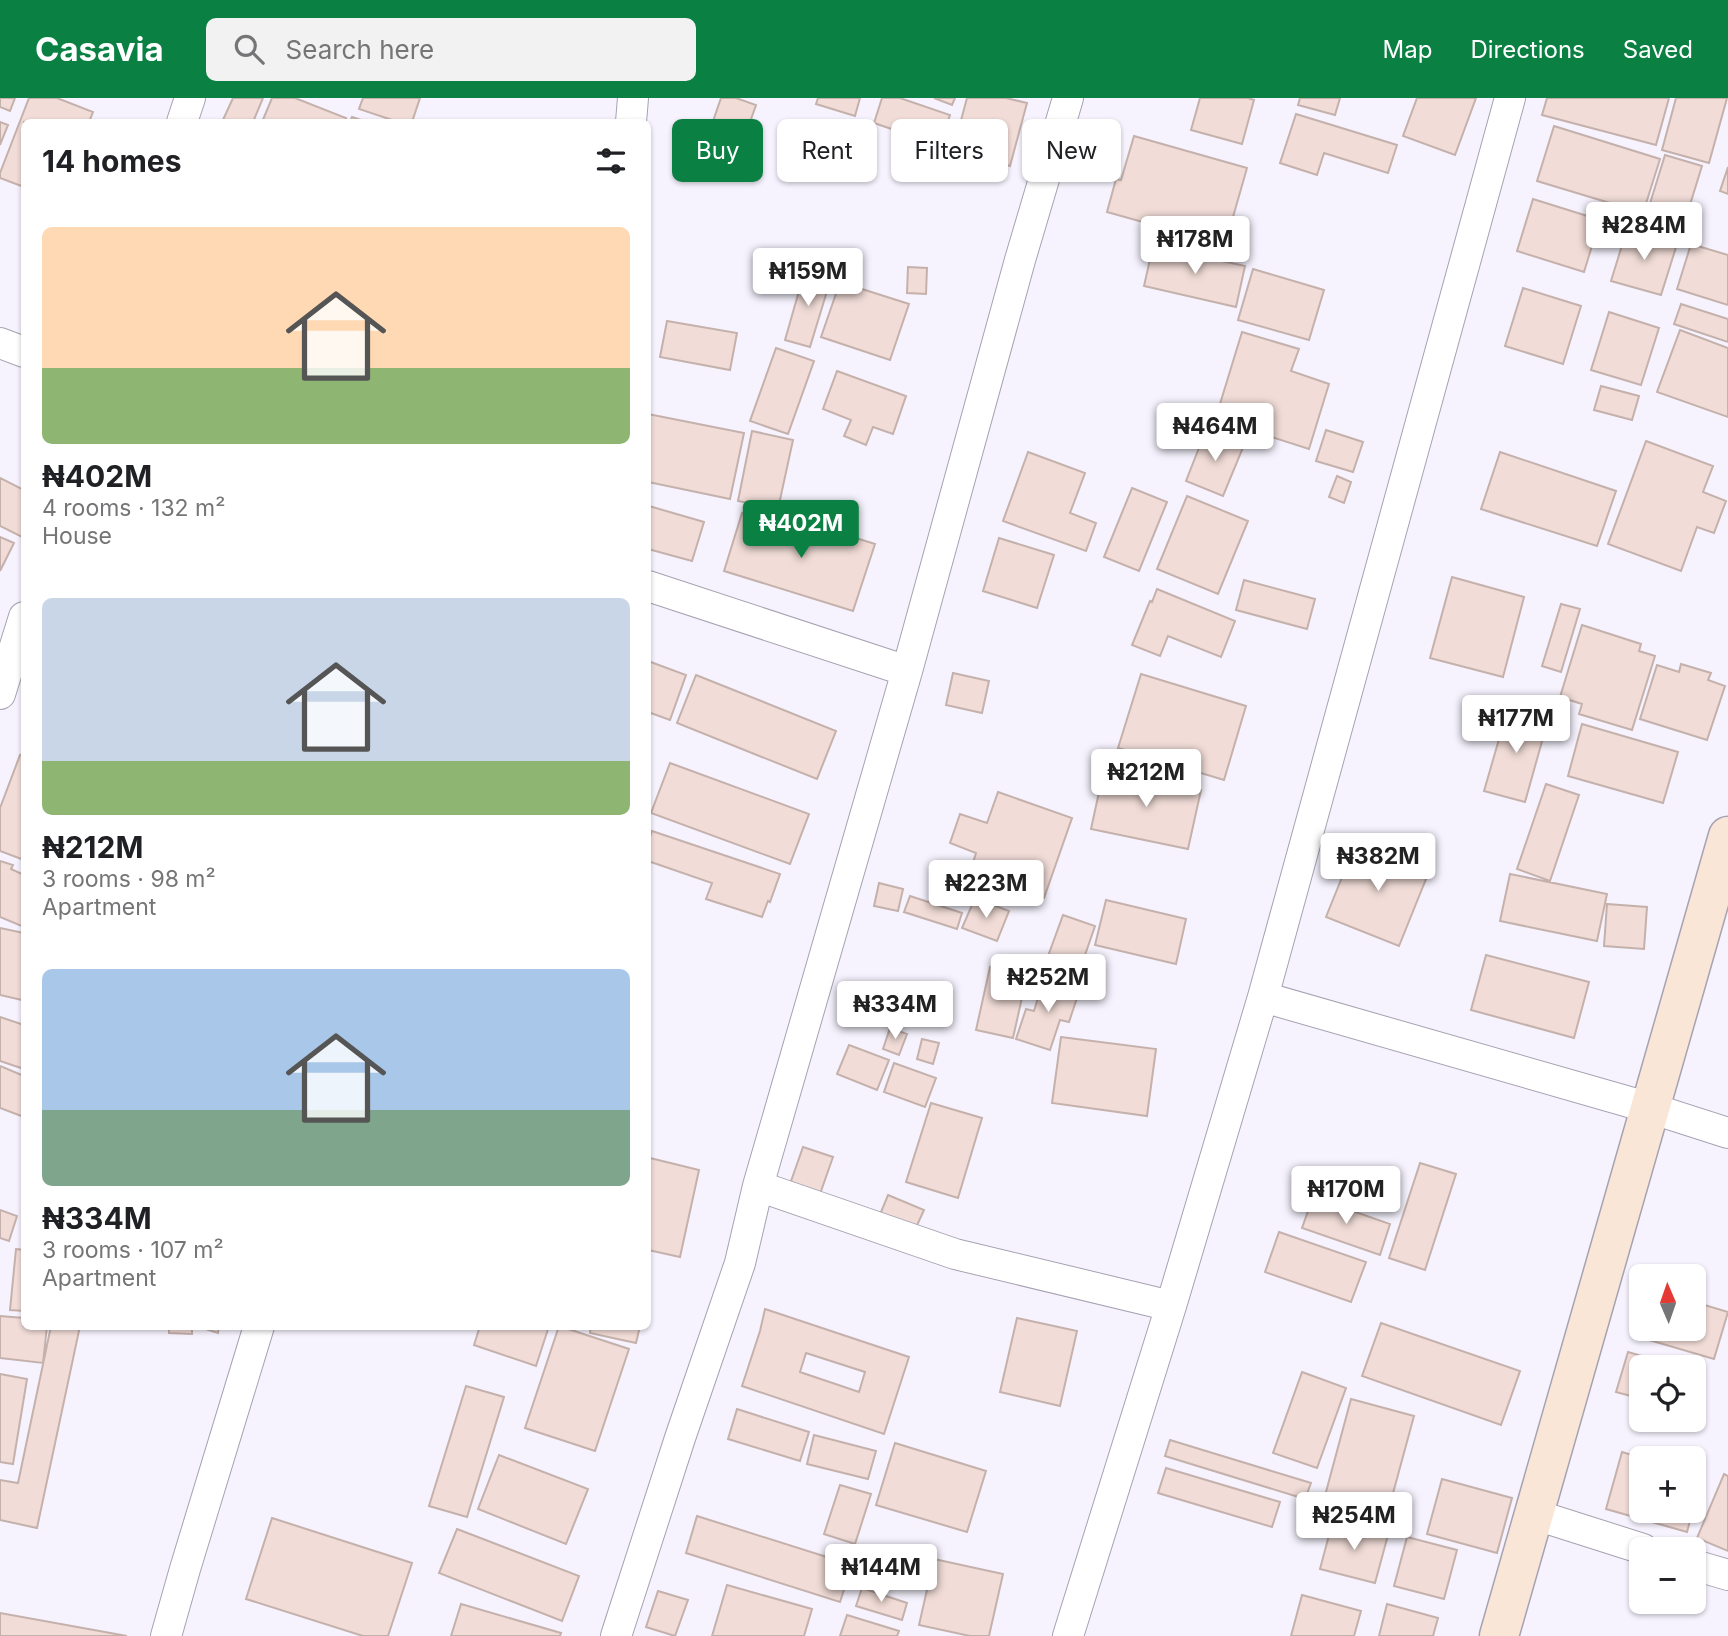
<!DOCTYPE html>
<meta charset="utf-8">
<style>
:root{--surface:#fff;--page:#f2f2f2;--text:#202124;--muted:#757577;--accent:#0b8043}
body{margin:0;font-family:Inter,sans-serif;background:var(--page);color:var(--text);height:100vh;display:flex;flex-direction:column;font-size:26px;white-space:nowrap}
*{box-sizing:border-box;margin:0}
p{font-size:23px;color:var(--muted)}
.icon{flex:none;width:38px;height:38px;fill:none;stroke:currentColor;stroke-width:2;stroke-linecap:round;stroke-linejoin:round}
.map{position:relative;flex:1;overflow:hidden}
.side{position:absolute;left:21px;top:21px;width:630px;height:1211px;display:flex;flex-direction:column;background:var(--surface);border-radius:10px;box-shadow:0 2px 5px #0004}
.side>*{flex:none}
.banner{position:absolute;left:672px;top:21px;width:665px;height:63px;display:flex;gap:14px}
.needle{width:46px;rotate:358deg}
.fabs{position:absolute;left:1629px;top:1166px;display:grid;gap:14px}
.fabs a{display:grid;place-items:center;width:77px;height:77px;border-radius:10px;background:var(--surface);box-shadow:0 2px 5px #0004;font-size:35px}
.price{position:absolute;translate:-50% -60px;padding:0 16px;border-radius:7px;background:#fff;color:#222;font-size:23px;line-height:46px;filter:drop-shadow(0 2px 4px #0008)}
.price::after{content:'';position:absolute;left:50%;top:42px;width:21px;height:16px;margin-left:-10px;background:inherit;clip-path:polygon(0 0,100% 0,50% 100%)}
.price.selected{background:var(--accent);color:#fff}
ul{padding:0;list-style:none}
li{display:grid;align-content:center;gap:14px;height:371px;padding:0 21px}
li span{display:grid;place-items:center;height:217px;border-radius:10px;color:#555}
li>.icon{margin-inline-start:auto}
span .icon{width:126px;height:126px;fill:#fffc;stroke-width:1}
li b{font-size:30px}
h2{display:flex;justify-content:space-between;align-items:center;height:84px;padding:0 21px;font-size:30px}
.chip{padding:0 24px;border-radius:10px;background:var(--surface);box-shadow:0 2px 5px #0004;font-size:24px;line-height:63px}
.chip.selected{background:var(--accent);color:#fff}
header{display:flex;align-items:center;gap:42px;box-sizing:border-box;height:98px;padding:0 35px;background:var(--accent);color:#fff}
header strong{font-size:33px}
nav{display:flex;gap:38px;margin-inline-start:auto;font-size:24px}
.search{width:490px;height:63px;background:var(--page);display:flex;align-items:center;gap:18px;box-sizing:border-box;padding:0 24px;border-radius:10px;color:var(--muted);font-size:26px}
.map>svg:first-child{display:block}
.building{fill:#f1dcd7;stroke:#c5b1ac;stroke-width:2;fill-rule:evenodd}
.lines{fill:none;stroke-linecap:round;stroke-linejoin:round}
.street-casing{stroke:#a6a2b2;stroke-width:32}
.secondary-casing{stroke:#a6a2b2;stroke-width:41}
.street{stroke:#fff;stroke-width:30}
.secondary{stroke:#fae6d7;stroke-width:38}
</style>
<header>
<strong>Casavia</strong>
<div class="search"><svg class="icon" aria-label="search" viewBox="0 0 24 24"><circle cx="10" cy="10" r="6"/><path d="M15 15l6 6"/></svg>Search here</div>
<nav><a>Map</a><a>Directions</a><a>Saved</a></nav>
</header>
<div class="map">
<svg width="1728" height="1538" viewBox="0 0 1728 1538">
<rect width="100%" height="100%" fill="#f6f3fe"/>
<path class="building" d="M 0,0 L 15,0 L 10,13 L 0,9 Z
M 29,0 L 57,0 L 93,14 L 89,24 L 24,24 L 24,89 L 0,80 L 0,75 Z
M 233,0 L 263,0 L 253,24 L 222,24 Z
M 272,0 L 295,0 L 346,20 L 345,24 L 262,24 Z
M 363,0 L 420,0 L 412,24 L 398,24 L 359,11 Z
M 721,0 L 736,0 L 756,7 L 743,44 L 710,32 Z
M 818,0 L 860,0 L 855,18 L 816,6 Z
M 882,0 L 900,0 L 950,17 L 939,47 L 874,25 Z
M 934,0 L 955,0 L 952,7 Z
M 967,0 L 1006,0 L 1027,5 L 1010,68 L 953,52 Z
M 1200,0 L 1248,0 L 1254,2 L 1242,46 L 1191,32 Z
M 1300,0 L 1340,0 L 1335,17 L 1298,7 Z
M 1417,0 L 1476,0 L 1455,57 L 1403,38 Z
M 1547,0 L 1669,0 L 1656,47 L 1542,17 Z
M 1676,0 L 1727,0 L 1709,65 L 1662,52 Z
M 1296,16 L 1397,47 L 1388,75 L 1324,55 L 1317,77 L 1280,65 Z
M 352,19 L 367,24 L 350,24 Z
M 0,24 L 8,27 L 0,47 Z
M 1554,28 L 1660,61 L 1643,115 L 1537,83 Z
M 1134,38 L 1247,70 L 1225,147 L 1107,114 L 1116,81 L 1121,82 Z
M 1665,57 L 1702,68 L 1680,139 L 1643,128 Z
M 1728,69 L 1728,96 L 1720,93 Z
M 1533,101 L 1600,122 L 1584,174 L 1517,153 Z
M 1627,131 L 1677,146 L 1661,197 L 1611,183 Z
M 1691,146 L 1728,157 L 1728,207 L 1677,191 Z
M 1153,148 L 1245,168 L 1236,209 L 1144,188 Z
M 908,169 L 927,170 L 926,196 L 907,195 Z
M 1253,171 L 1324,192 L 1309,242 L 1238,222 Z
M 805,172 L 831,180 L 810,249 L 785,242 Z
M 840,184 L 909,206 L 890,262 L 821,239 Z
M 1523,190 L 1581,208 L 1563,266 L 1505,248 Z
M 1681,206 L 1728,221 L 1728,244 L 1674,226 Z
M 1609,214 L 1659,230 L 1641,287 L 1591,272 Z
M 667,223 L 737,235 L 730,272 L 660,259 Z
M 1680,232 L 1728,250 L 1728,319 L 1657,294 Z
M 1242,234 L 1299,251 L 1291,273 L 1329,286 L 1309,351 L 1219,322 L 1220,320 L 1216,319 Z
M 776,250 L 814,263 L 788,336 L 750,323 Z
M 837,273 L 906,298 L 893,336 L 873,329 L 866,347 L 844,338 L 851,322 L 823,311 Z
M 1601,288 L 1639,298 L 1632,322 L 1594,312 Z
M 648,316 L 744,335 L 730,401 L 648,384 Z
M 1206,332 L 1244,347 L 1223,398 L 1186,383 Z
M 1326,332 L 1363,344 L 1353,374 L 1316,363 Z
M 752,333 L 793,342 L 778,411 L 738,403 Z
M 1646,343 L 1713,368 L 1703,394 L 1726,403 L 1714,435 L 1697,429 L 1681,473 L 1608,446 Z
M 1028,354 L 1085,375 L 1070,415 L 1096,425 L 1086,453 L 1003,423 Z
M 1500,354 L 1616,393 L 1597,448 L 1481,411 Z
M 1337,378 L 1351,384 L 1344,405 L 1329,399 Z
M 0,380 L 24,392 L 24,440 L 0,428 Z
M 1132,390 L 1167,404 L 1139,473 L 1104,459 Z
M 1187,398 L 1248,423 L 1218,496 L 1157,471 Z
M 649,408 L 704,424 L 692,463 L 648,451 L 648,413 Z
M 742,415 L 812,436 L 814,427 L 875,446 L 853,513 L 724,473 Z
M 0,439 L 14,445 L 0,473 Z
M 999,440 L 1054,457 L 1037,510 L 983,493 Z
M 1452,479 L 1524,499 L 1503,579 L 1430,560 Z
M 1244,482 L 1315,501 L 1307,531 L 1236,512 Z
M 1157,491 L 1235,523 L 1221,559 L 1168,538 L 1160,558 L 1132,547 L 1150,503 L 1152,504 Z
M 1561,506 L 1580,511 L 1561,574 L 1542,568 Z
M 1582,527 L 1641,546 L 1639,553 L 1655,558 L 1632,632 L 1579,616 L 1582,606 L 1560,599 Z
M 648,563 L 686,577 L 670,622 L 648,614 Z
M 1681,566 L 1711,575 L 1708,582 L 1725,588 L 1707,642 L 1640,621 L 1657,567 L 1679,574 Z
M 953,575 L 989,583 L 982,615 L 946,607 Z
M 1141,576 L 1246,608 L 1224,682 L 1118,650 Z
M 696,577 L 836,633 L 817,681 L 677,625 Z
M 1508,610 L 1548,622 L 1525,704 L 1484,693 Z
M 1582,626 L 1678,654 L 1663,705 L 1568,678 Z
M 20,657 L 24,659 L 24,762 L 0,753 L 0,710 Z
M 670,665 L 809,716 L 790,766 L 651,715 Z
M 1104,671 L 1201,692 L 1188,751 L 1091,731 Z
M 1546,686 L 1579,697 L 1550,783 L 1517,771 Z
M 998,694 L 1072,720 L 1044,800 L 970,774 L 976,755 L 950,745 L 960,716 L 987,725 Z
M 652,733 L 780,776 L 770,804 L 768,803 L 762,819 L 706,801 L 712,785 L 648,763 L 648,745 Z
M 1357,742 L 1430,771 L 1399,848 L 1326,819 Z
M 0,763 L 13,767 L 11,771 L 24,777 L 24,829 L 0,819 Z
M 1510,776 L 1607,796 L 1597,843 L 1500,823 Z
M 879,785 L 903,791 L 898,813 L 874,808 Z
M 910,798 L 962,815 L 957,831 L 904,814 Z
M 975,800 L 1009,813 L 997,843 L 962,830 Z
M 1106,802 L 1186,821 L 1176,866 L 1095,847 Z
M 1607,806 L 1647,809 L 1644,851 L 1604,848 Z
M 1063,817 L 1095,828 L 1076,883 L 1043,872 Z
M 0,830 L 24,835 L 24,893 L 22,902 L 0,897 Z
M 1486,857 L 1589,884 L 1574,940 L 1471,912 Z
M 990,869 L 1027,877 L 1013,940 L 976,932 Z
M 1044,880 L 1080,891 L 1069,924 L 1060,922 L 1050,952 L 1016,941 L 1026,911 L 1034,913 Z
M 0,919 L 24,927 L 24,971 L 0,963 Z
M 890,930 L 907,936 L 899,957 L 883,951 Z
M 1061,939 L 1156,951 L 1147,1018 L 1052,1005 Z
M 922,941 L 939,945 L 933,966 L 917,961 Z
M 849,947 L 889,962 L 877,992 L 837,976 Z
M 894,965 L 936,980 L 925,1009 L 884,994 Z
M 0,968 L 24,978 L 24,1019 L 0,1010 Z
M 931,1005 L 982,1020 L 958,1100 L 906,1084 Z
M 803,1049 L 833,1059 L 820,1096 L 790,1086 Z
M 650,1060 L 699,1072 L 680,1159 L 648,1152 L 648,1072 Z
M 1420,1065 L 1456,1076 L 1425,1172 L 1389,1160 Z
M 888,1097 L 924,1112 L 914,1134 L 879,1119 Z
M 1313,1099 L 1390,1126 L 1380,1157 L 1302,1130 Z
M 0,1112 L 17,1118 L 9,1143 L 0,1140 Z
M 1279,1134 L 1366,1164 L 1351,1204 L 1265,1174 Z
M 16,1151 L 24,1152 L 24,1213 L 10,1212 Z
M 1660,1171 L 1682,1178 L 1658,1178 Z
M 1694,1181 L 1704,1184 L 1698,1205 L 1728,1214 L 1714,1261 L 1639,1239 L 1642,1230 L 1694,1230 Z
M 765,1211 L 909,1259 L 884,1336 L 742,1288 L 760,1233 ZM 806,1255 L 865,1274 L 859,1294 L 800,1274 Z
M 0,1218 L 24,1220 L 24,1228 L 47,1228 L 43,1265 L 0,1260 Z
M 1017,1220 L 1077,1233 L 1060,1308 L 1000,1294 Z
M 1381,1225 L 1520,1273 L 1501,1327 L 1362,1278 Z
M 51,1228 L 80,1228 L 37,1430 L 0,1422 L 0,1382 L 18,1385 Z
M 169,1228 L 192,1228 L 192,1236 L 169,1235 Z
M 196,1228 L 219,1228 L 218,1235 Z
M 480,1228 L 549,1228 L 536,1268 L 474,1247 Z
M 559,1228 L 629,1251 L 595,1353 L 525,1330 Z
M 591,1228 L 640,1228 L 636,1245 L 590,1235 Z
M 1628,1254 L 1669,1266 L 1669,1269 L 1642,1269 L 1642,1301 L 1616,1294 Z
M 1302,1274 L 1346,1290 L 1317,1370 L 1273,1355 Z
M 0,1276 L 27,1281 L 13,1366 L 0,1364 Z
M 466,1288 L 504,1299 L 467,1419 L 429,1408 Z
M 1351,1301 L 1414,1318 L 1386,1421 L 1323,1405 Z
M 737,1311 L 809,1334 L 800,1363 L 728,1341 Z
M 814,1337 L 876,1353 L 868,1381 L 807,1366 Z
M 1170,1342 L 1311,1385 L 1305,1401 L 1165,1358 Z
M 895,1345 L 986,1373 L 967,1434 L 876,1407 Z
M 1622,1354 L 1642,1360 L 1642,1412 L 1693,1412 L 1687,1434 L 1606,1411 Z
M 499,1357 L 588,1391 L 566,1446 L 478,1411 Z
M 1166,1370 L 1280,1404 L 1272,1429 L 1158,1395 Z
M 1694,1375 L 1703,1378 L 1694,1410 Z
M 1724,1376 L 1728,1378 L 1728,1453 L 1697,1440 Z
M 1442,1381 L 1512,1400 L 1497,1455 L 1427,1436 Z
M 840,1387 L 871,1396 L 855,1446 L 824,1436 Z
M 697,1418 L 852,1467 L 840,1504 L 686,1455 Z
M 272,1420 L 412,1465 L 388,1538 L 363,1538 L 246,1501 Z
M 1333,1422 L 1388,1437 L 1375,1485 L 1320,1471 Z
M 457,1431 L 579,1478 L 562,1523 L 439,1475 Z
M 1407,1439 L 1457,1452 L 1444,1501 L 1394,1488 Z
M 934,1461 L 1003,1476 L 989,1538 L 970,1538 L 919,1527 Z
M 727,1487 L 812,1511 L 804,1538 L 712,1538 Z
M 862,1490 L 907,1505 L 902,1522 L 856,1508 Z
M 658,1493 L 688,1502 L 675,1538 L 646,1529 Z
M 1302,1497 L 1361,1513 L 1354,1538 L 1291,1538 Z
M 461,1506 L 561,1535 L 560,1538 L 451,1538 Z
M 1387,1506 L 1438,1520 L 1433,1538 L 1379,1538 Z
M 0,1515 L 127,1538 L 0,1538 Z
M 847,1517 L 899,1533 L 897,1538 L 840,1538 Z"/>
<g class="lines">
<defs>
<path id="street" d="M 182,24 L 190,0
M 631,24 L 633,0
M 0,245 L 24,254
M 648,488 L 907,573
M 0,596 L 24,519
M 1263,899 L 1650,1010 L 1728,1035
M 758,1088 L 955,1156 L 1171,1208
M 1533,1416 L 1643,1451
M 1694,1467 L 1728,1477
M 166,1538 L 185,1471 L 259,1228
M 616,1538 L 680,1340 L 740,1165 L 758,1088 L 907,573 L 1020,162 L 1068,0
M 1068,1538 L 1171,1208 L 1263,899 L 1510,0"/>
<path id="secondary" d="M 1499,1538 L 1728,738"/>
</defs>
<use href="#street" class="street-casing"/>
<use href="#secondary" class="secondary-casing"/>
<use href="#street" class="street"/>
<use href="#secondary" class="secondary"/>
</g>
</svg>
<div class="fabs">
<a><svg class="needle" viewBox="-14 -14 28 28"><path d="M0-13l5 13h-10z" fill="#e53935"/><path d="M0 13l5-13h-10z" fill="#757577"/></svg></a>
<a><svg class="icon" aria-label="locate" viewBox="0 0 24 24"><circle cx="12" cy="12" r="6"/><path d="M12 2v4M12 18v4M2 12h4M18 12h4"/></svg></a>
<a>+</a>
<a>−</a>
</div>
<b class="price" style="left:1644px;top:164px">₦284M</b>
<b class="price" style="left:1195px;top:178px">₦178M</b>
<b class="price" style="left:808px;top:210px">₦159M</b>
<b class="price" style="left:1215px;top:365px">₦464M</b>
<b class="price selected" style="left:801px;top:462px">₦402M</b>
<b class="price" style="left:1516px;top:657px">₦177M</b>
<b class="price" style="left:1146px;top:711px">₦212M</b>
<b class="price" style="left:1378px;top:795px">₦382M</b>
<b class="price" style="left:986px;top:822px">₦223M</b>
<b class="price" style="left:1048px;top:916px">₦252M</b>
<b class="price" style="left:895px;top:943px">₦334M</b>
<b class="price" style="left:1346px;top:1128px">₦170M</b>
<b class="price" style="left:1354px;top:1454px">₦254M</b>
<b class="price" style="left:881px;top:1506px">₦144M</b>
<div class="banner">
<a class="chip selected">Buy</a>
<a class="chip">Rent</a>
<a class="chip">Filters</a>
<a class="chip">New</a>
</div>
<section class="side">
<h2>14 homes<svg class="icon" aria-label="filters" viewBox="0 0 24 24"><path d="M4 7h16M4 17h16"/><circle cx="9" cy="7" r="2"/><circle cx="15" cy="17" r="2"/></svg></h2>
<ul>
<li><span style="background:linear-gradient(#ffd9b3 65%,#8fb573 0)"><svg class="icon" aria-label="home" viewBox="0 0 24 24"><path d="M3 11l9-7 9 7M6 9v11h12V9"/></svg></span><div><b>₦402M</b><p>4 rooms · 132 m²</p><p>House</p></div></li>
<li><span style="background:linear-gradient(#c9d6e8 75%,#8fb573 0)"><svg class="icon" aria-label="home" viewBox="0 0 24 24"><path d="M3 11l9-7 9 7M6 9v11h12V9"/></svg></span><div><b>₦212M</b><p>3 rooms · 98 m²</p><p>Apartment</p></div></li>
<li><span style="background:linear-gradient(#a9c7e8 65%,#7fa58c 0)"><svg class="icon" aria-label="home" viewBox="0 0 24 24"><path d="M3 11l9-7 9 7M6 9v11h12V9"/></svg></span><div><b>₦334M</b><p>3 rooms · 107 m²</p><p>Apartment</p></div></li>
</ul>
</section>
</div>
